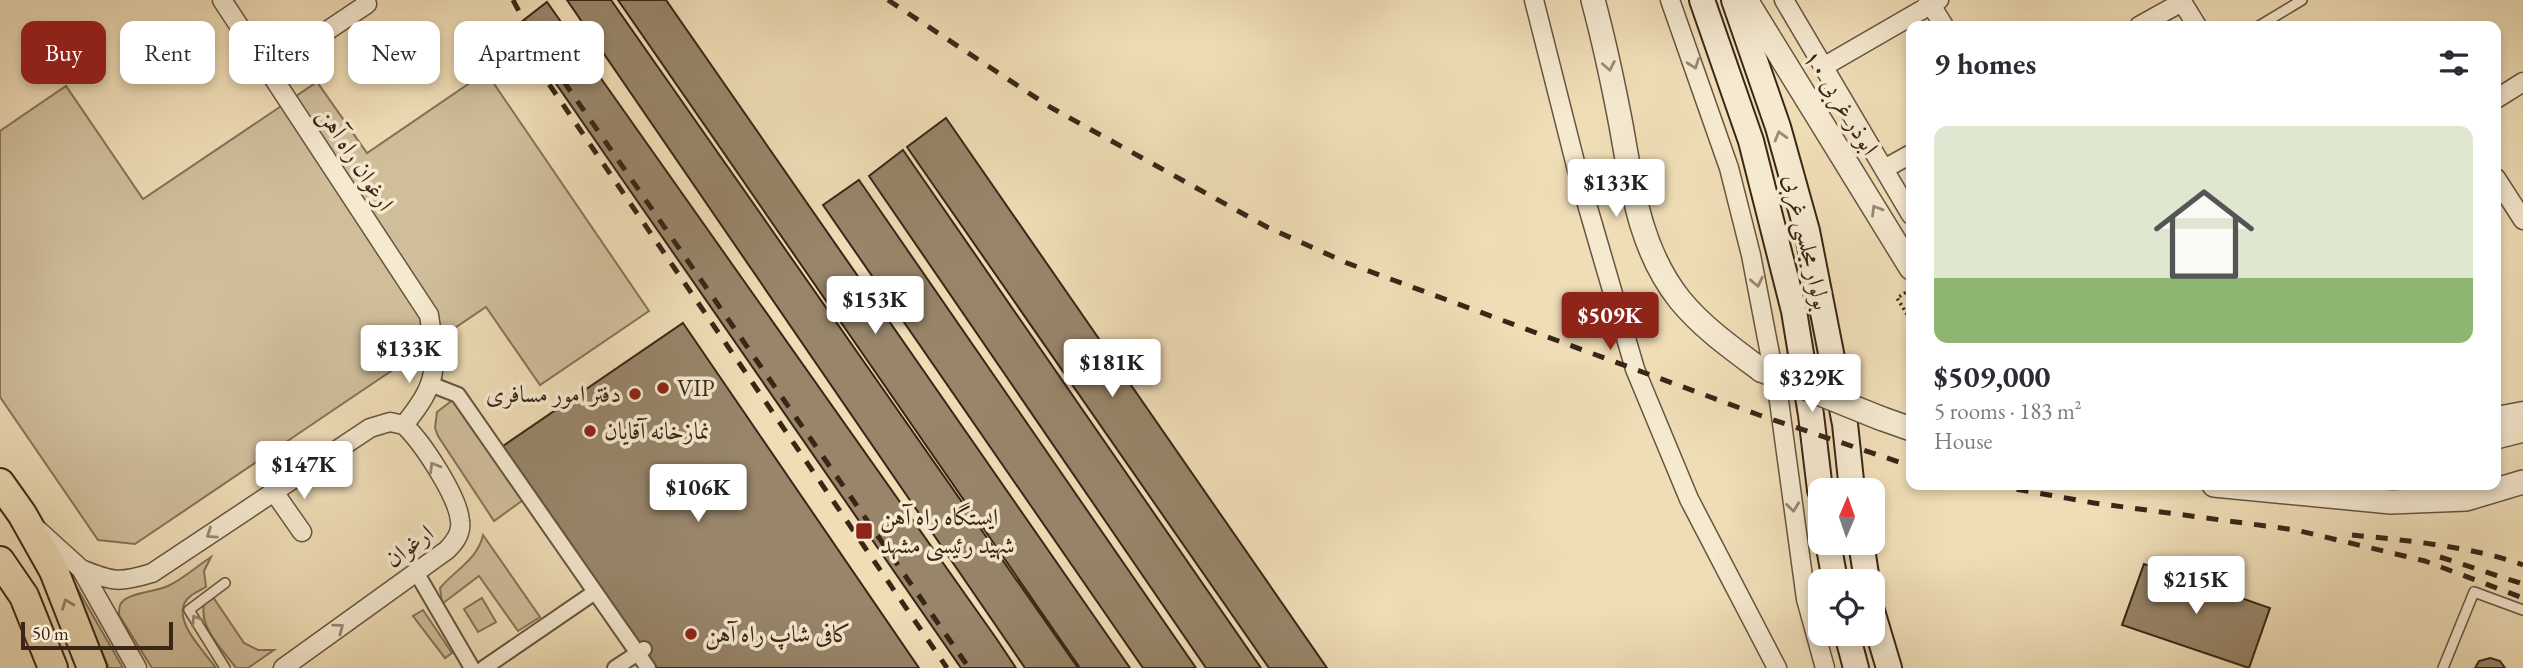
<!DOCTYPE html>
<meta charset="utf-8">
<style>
:root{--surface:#fff;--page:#f2f2f3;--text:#2b2b33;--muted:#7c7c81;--accent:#8f2418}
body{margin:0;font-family:"EB Garamond",Amiri,serif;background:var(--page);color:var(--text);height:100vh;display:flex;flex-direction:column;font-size:26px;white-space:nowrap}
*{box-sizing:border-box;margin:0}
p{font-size:23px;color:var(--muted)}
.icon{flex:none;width:38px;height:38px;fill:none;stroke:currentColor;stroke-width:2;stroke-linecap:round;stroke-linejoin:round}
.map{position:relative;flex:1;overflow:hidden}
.sheet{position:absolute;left:1906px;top:21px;width:595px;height:469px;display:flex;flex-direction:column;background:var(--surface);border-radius:14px;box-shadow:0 4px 10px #0003}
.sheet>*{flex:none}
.guide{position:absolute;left:21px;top:21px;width:665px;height:63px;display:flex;gap:14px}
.needle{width:46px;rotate:2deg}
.controls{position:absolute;left:1808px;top:478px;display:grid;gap:14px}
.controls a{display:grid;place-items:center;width:77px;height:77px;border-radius:14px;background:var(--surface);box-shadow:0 4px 10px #0003;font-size:35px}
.scale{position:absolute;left:21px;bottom:18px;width:152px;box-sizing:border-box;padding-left:7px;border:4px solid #3a2617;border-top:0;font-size:19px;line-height:24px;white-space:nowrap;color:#3a2617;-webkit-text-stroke:5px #f5e9d0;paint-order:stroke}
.price{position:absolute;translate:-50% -60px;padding:0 16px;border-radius:7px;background:#fff;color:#222;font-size:23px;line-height:46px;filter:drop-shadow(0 2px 4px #0008)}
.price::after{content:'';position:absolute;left:50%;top:42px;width:21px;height:16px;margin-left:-10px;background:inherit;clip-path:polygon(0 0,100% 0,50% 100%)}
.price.on{background:var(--accent);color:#fff}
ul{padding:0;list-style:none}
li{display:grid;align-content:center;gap:14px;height:371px;padding:0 28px}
li span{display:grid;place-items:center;height:217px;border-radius:14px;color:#555}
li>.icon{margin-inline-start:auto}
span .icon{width:126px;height:126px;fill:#fffc;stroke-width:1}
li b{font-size:30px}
h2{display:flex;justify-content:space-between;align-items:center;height:84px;padding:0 28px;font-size:30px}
.pill{padding:0 24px;border-radius:14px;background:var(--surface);box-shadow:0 4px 10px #0003;font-size:24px;line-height:63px}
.pill.on{background:var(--accent);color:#fff}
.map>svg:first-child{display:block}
.green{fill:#d0be9b;stroke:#857259;stroke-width:2}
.building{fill:#98856a;stroke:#3a2617;stroke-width:2}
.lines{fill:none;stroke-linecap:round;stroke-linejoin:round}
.service-casing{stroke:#67543f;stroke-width:12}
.pedestrian-casing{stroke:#67543f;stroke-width:18}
.minor-casing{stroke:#67543f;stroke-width:21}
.tertiary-casing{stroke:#67543f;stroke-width:26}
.secondary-casing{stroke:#3a2617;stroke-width:28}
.primary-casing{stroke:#3a2617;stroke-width:32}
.path{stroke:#3a2617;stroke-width:3.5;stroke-dasharray:2 3.5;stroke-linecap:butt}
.service{stroke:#f5e9d0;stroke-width:9}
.pedestrian{stroke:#f5e9d0;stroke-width:14}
.minor{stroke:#f5e9d0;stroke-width:18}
.tertiary{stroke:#f5e9d0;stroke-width:23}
.secondary{stroke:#f5e9d0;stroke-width:24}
.primary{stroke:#efddb6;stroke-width:28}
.rail{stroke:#3a2617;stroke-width:5;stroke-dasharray:12 12;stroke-linecap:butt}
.tertiary-bridge-casing{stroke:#67543f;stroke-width:26;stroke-linecap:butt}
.tertiary-bridge{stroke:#f5e9d0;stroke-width:23}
.oneway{stroke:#988874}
.oneway2{stroke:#948266}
.poi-dot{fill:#8f2418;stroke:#f5e9d0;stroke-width:2.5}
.labels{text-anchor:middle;stroke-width:7;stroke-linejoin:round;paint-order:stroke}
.street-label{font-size:24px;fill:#3a2617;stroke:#f5e9d0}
.poi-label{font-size:24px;fill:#3a2617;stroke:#f5e9d0;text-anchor:start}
</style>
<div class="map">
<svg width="2523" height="668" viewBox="0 0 2523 668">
<rect width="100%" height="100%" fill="#efddb6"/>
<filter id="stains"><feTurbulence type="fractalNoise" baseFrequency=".00286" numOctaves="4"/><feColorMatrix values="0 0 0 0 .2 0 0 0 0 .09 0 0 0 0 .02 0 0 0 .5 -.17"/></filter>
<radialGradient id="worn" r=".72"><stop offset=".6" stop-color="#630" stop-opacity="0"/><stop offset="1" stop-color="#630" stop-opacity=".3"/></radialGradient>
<path class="green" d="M 486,72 L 649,311 L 540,385 L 486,307 L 135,544 L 98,540 L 0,397 L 0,131 L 66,86 L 143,199 L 317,82 L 367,153 Z
M 454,399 L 523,500 L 494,521 L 438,436 L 435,428 L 437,412 Z
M 483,535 L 540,617 L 518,631 L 479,576 L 442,604 L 440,588 C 455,570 478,559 483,535 Z
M 211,557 L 204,571 L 206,587 C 199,591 188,595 184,604 C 176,625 205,652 216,668 L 152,668 L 119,615 C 119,609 119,604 124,600 C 134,592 155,592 168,586 C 183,579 197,566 211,557 Z
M 65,567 L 123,668 L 109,668 Z
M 213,597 L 244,643 L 258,650 L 274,650 L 248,668 L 236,668 C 223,650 199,628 204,604 Z
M 482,598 L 496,622 L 478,632 L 464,609 Z
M 423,610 L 452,653 L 445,658 L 413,616 Z"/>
<path class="building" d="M 567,0 L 611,0 L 1078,668 L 1025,668 Z
M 618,0 L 666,0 L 1130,668 L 1080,668 Z
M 547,2 L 996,638 L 1016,668 L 961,668 L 516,26 Z
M 946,118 L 1327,668 L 1269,668 L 907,147 Z
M 903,150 L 1261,668 L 1206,668 L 869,176 Z
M 859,180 L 1196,668 L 1143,668 L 823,205 Z
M 683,323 L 919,668 L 657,668 L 503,446 Z
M 2144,564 L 2270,608 L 2249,668 L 2122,625 Z
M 2490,658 L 2500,661 L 2505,668 L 2475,668 L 2479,661 Z"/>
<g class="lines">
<defs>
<path id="service" d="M 2259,26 L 2302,0
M 225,668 L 189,610 L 225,583
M 2443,668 L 2474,592 L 2523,610"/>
<path id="pedestrian" d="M 430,384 L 458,395 L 648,668
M 416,572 L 472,668
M 484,668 L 595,592
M 615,668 L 644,649"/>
<path id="minor" d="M 222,0 L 429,315 C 437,369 439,382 404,425
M 1534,0 L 1577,170 L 1635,369 L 1689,499 L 1777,668
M 1670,0 L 1729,168 L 1751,255 L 1779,401 L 1806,599 L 1825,668
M 1784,0 L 1911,215
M 1928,0 L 1944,26
M 2181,0 L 2197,26
M 2139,26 L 2182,2
M 294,53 L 367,4 L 365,0
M 1823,67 L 1939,0
M 2496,99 L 2523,82
M 1884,169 L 1911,154
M 2496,178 L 2523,220
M 2496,416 L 2523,411
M 274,492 L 302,532
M 38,530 L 81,569 L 137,668
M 81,569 C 113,582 119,583 152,573 L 370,428 L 390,422 L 404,425
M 283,668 L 447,550 C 455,542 462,533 460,521 C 458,496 422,442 404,425"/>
<path id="tertiary" d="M 1593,0 C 1604,41 1613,83 1621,125 C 1632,187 1640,250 1680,300 C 1703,328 1733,349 1761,370
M 1746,0 L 1911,268
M 1880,418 L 1911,429
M 2496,437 L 2523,430
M 2214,485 L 2391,502 L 2466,499 L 2523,482"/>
<path id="secondary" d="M 1702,0 L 1751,141 L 1794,311 L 1811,415 L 1820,490
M 1734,0 L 1778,127 L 1807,231 L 1845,424 L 1852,490
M 1828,542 L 1835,581
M 1861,542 L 1867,581
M 1872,611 L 1889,668
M 1847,634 L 1856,668"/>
<path id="primary" d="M 0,483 L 22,514 L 54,571 L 92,668
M 0,561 L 24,596 L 53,668"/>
</defs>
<use href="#service" class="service-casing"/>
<use href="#pedestrian" class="pedestrian-casing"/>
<use href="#minor" class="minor-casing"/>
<use href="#tertiary" class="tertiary-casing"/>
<use href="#secondary" class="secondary-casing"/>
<use href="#primary" class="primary-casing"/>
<path class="path" d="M 1910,319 L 1897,298 L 1911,289"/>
<use href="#service" class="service"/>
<use href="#pedestrian" class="pedestrian"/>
<use href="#minor" class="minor"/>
<use href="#tertiary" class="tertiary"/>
<use href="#secondary" class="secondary"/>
<use href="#primary" class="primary"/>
<path class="rail" d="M 513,0 L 531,34 L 969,668
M 888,0 L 1050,107 L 1267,227 L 1347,263 L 1759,415 L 1911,466
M 514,22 L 536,65 L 947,668
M 1993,485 L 2094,503 L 2296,530 L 2425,561 L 2523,598
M 2352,535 C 2404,540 2475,547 2523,565
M 2440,557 L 2523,584"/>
<defs>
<path id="tertiary-bridge" d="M 1761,370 L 1880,418"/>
</defs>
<use href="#tertiary-bridge" class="tertiary-bridge-casing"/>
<use href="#tertiary-bridge" class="tertiary-bridge"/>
</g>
<defs><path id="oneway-chevron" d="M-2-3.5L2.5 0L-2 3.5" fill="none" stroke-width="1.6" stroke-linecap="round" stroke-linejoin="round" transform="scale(1.75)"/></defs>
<g class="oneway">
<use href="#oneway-chevron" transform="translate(1694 64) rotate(70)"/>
<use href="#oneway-chevron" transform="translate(1609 66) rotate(79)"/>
<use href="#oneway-chevron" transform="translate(1780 136) rotate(-106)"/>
<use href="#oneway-chevron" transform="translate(1876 210) rotate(-121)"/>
<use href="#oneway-chevron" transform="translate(1757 282) rotate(78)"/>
<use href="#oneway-chevron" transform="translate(434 467) rotate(-121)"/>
<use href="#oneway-chevron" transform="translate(1793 507) rotate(83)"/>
<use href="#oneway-chevron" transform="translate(211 534) rotate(146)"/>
<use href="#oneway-chevron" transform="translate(196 620) rotate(-121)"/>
<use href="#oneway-chevron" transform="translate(339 628) rotate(-36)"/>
</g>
<use class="oneway2" href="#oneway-chevron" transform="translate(67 604) rotate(-111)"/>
<g class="poi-dot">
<circle cx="663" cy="388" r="7"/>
<circle cx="635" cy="394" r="7"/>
<circle cx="590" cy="431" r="7"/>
<rect x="855" y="522" width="18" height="18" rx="3.5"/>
<circle cx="691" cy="634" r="7"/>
</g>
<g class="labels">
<g class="street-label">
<text transform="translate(1841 102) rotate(58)" y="8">ابوذر غربی ۱۰</text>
<text transform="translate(356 159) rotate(57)" y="8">ارغوان راه آهن</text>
<text transform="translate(1807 242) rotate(77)" y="8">بولوار مجلسی غربی</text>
<text transform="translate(409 546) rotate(-37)" y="8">ارغوان</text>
</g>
<g class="poi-label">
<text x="677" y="396">VIP</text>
<text x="621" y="402" text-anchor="end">دفتر امور مسافری</text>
<text x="604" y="439">نمازخانه آقایان</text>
<text x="880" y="525">ایستگاه راه آهن<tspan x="880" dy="28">شهید رئیسی مشهد</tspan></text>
<text x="705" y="642">کافی شاپ راه آهن</text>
</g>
</g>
<rect width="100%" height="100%" filter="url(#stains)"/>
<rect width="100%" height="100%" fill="url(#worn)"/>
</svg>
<div class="controls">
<a><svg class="needle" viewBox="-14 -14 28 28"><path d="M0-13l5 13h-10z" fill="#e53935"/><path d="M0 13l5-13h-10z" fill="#7c7c81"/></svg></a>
<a><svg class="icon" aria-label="locate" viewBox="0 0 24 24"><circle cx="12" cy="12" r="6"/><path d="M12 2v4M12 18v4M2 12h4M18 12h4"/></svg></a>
</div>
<div class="scale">50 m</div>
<b class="price" style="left:1616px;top:219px">$133K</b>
<b class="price" style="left:875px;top:336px">$153K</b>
<b class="price on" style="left:1610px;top:352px">$509K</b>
<b class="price" style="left:409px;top:385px">$133K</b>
<b class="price" style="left:1112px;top:399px">$181K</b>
<b class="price" style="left:1812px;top:414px">$329K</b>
<b class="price" style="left:304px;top:501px">$147K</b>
<b class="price" style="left:698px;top:524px">$106K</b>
<b class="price" style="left:2196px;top:616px">$215K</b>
<div class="guide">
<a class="pill on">Buy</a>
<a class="pill">Rent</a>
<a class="pill">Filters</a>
<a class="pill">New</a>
<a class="pill">Apartment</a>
</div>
<section class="sheet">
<h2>9 homes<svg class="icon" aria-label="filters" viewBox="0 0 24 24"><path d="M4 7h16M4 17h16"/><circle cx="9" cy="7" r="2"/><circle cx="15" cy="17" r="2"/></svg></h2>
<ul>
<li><span style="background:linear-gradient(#dfe7d0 70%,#8fb573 0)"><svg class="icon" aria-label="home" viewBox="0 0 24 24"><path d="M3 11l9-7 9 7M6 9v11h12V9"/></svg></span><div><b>$509,000</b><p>5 rooms · 183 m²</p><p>House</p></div></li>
</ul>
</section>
</div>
